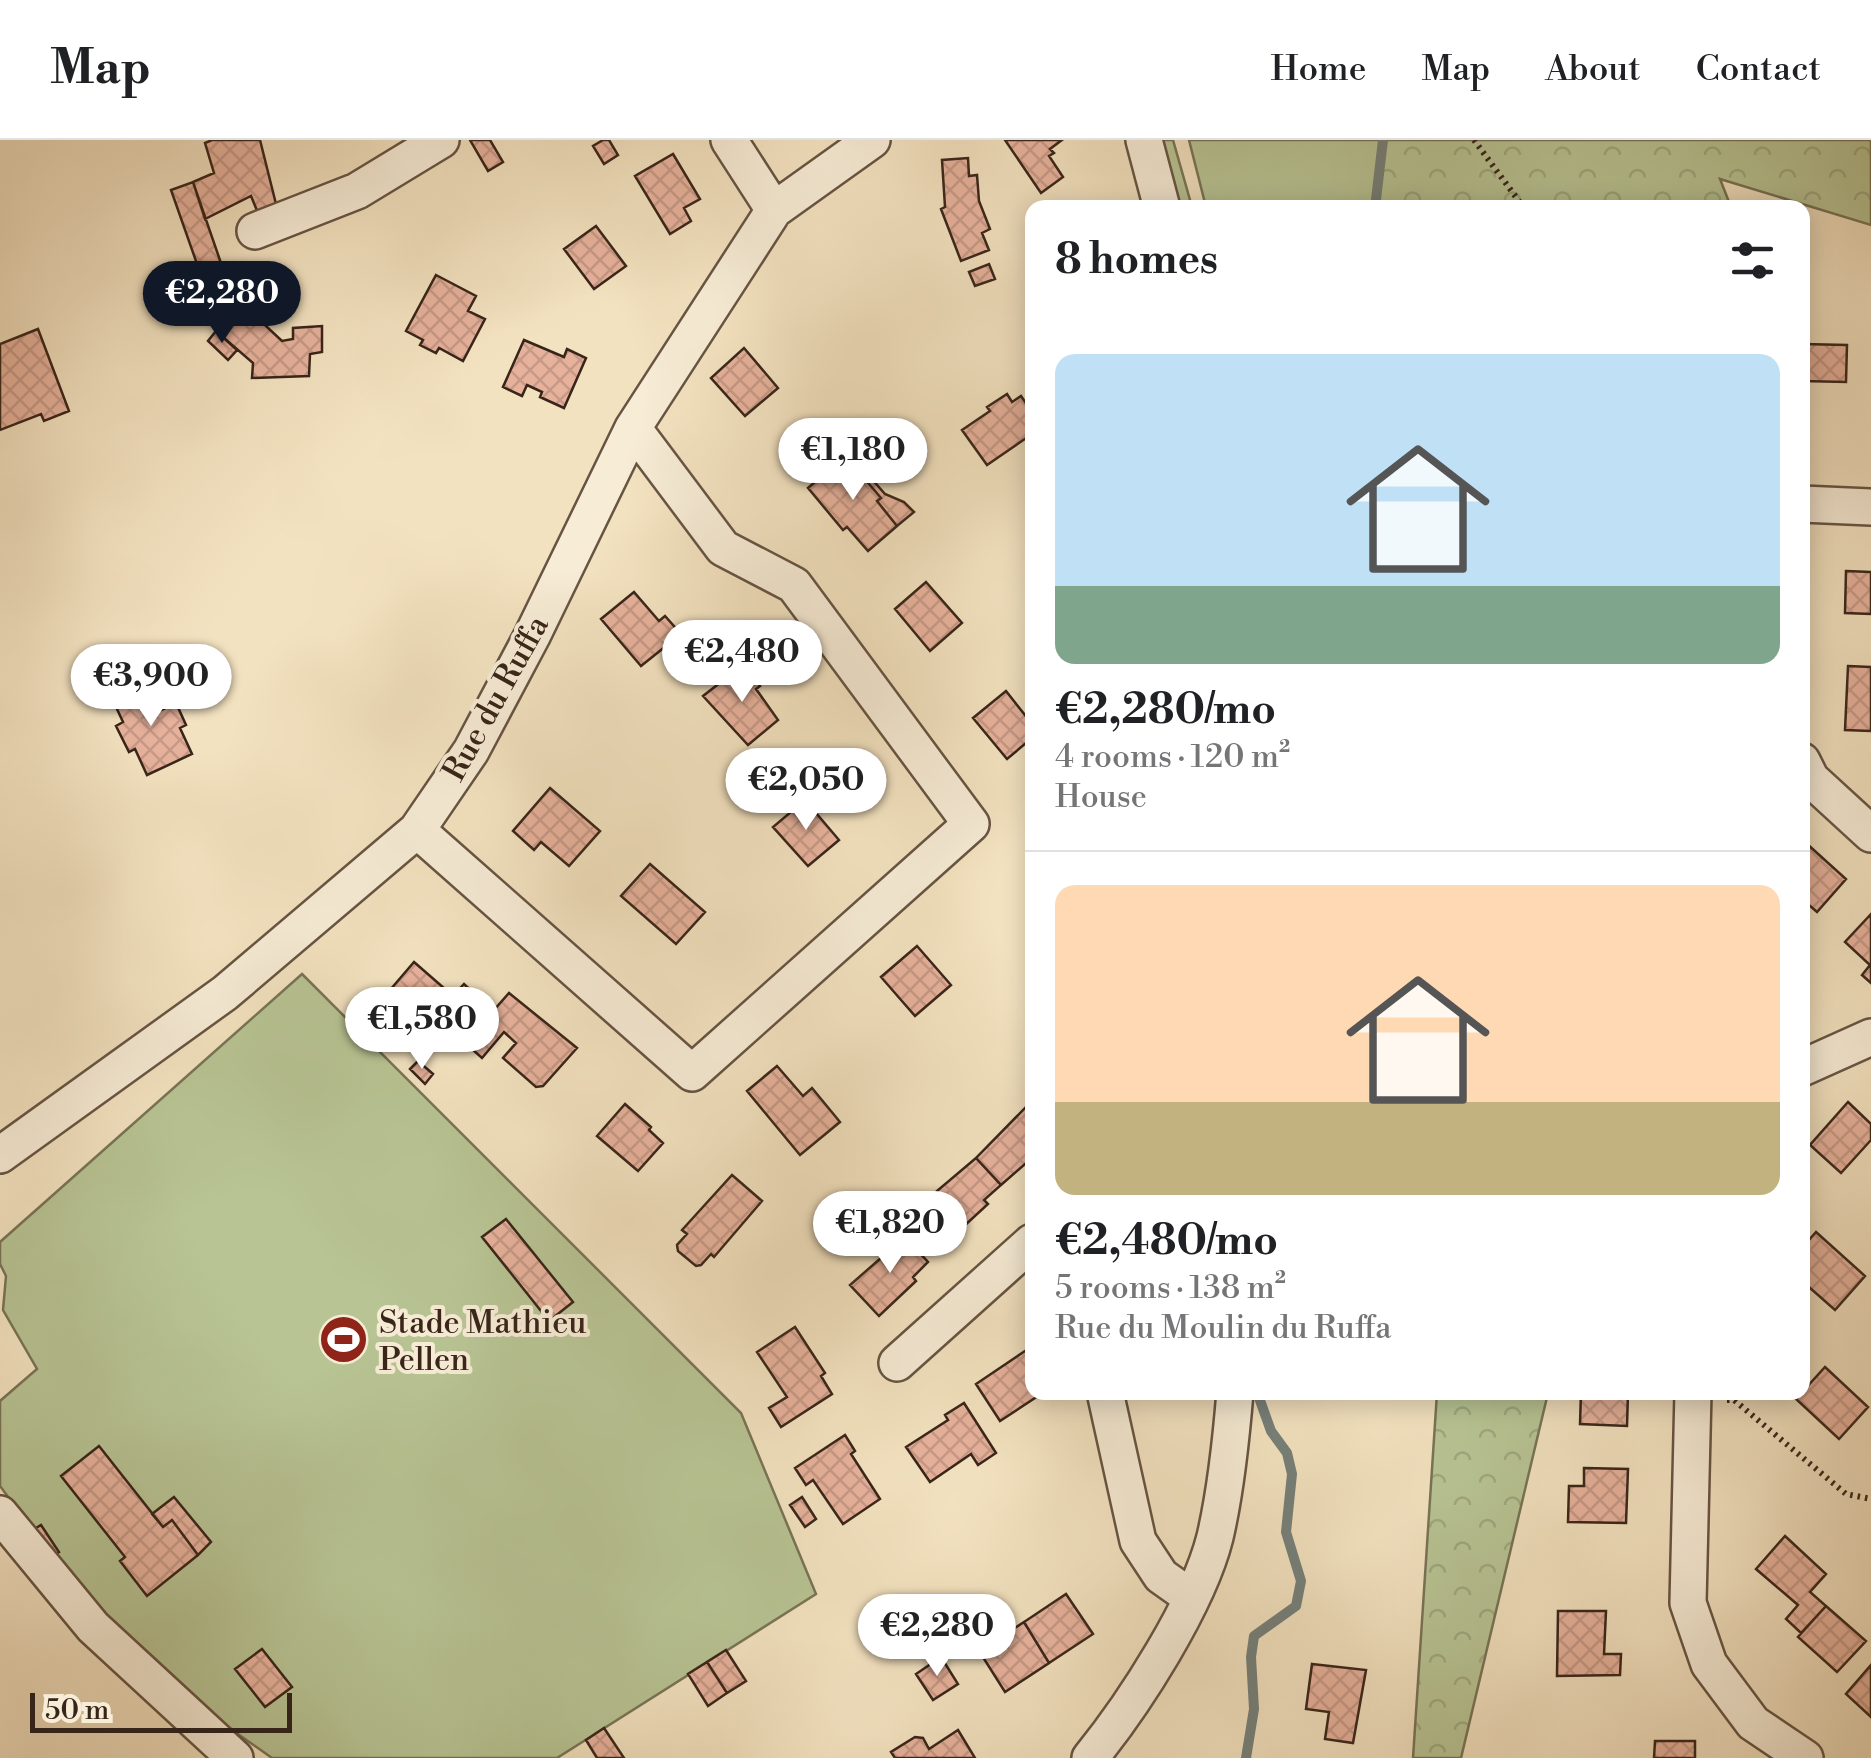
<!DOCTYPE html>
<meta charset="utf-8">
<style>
:root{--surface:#fff;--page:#f6f6f6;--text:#202124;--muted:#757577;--line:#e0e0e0;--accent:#111827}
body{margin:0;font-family:"Libre Bodoni",serif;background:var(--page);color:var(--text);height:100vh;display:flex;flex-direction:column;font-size:38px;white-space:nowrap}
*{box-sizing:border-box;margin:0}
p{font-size:32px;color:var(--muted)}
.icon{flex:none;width:55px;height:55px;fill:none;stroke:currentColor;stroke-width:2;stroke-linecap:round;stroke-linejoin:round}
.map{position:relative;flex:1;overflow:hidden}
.drawer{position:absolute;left:1025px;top:60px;width:785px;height:1200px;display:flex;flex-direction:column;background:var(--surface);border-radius:20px;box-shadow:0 5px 25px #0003}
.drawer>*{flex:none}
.scale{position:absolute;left:30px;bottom:25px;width:262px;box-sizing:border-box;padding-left:10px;border:5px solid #382519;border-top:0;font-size:28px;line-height:35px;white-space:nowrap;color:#382519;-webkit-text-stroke:8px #f7ecd6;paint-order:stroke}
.price{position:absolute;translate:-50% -85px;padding:0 22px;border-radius:35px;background:#fff;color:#222;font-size:32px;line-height:65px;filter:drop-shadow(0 2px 5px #0008)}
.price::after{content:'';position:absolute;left:50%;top:60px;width:30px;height:22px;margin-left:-15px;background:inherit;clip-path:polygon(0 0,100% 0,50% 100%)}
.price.on{background:var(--accent);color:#fff}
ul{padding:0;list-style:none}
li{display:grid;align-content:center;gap:20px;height:530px;padding:0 30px}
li+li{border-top:2px solid var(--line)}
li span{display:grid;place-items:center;height:310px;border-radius:20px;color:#555}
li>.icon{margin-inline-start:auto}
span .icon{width:180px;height:180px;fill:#fffc;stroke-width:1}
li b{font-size:42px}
h2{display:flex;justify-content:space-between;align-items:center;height:120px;padding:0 30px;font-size:42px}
header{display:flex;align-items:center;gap:60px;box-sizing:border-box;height:140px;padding:0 50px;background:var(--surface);border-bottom:2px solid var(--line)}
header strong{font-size:48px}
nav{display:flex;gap:55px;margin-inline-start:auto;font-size:35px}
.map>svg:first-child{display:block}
.green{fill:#b8c494;stroke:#787456;stroke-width:2.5}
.forest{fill:url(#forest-crowns);stroke:#787456;stroke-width:2.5}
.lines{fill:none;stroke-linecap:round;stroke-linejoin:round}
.stream{stroke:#75807a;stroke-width:10}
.building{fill:url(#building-cross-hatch);stroke:#382519;stroke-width:2.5}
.minor-casing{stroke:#675443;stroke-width:40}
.path{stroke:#382519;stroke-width:6;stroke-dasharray:2.5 5;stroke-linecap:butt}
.minor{stroke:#f7ecd6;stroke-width:35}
.labels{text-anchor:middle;stroke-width:8;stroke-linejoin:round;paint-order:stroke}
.street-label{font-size:32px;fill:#382519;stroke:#f7ecd6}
.poi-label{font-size:32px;fill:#382519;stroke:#f7ecd6;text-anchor:start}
</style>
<header>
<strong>Map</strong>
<nav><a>Home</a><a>Map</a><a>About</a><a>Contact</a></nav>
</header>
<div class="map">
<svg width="1871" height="1618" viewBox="0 0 1871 1618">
<defs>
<pattern id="forest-crowns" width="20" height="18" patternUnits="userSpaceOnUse" patternTransform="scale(2.5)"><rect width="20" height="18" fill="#b8c494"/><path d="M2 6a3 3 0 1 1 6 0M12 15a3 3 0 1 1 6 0" fill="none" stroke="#9fa87f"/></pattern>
<pattern id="building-cross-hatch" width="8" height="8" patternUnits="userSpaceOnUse" patternTransform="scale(2.5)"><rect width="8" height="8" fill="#e7b29c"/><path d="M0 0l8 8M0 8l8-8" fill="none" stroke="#c79986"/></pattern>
</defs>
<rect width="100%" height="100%" fill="#f3e2c0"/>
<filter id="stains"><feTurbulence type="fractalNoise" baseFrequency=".002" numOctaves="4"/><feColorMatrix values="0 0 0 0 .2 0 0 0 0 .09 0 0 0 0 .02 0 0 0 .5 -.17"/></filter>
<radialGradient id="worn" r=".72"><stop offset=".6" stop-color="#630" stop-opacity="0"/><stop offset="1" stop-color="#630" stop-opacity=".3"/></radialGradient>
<path class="green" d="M 1159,0 L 1173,0 L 1192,67 L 1179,67 Z
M 1189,0 L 1380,0 L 1372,67 L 1206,67 Z
M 302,834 L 741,1273 L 816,1454 L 557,1618 L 272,1618 L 197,1565 L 70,1441 L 0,1346 L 0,1261 L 37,1229 L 3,1170 L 6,1136 L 0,1124 L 0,1102 Z"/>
<path class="forest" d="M 1380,0 L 1871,0 L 1871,85 L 1720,39 L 1729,62 L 1724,67 L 1372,67 Z
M 1437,1253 L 1548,1253 L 1461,1618 L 1413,1618 Z"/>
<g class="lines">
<path class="stream" d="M 1375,68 L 1383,0
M 1246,1618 L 1254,1569 L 1251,1517 L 1254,1496 L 1296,1466 L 1301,1441 L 1286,1392 L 1292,1334 L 1287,1313 L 1271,1291 L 1257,1252"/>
</g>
<path class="building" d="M 212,0 L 260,0 L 276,64 L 258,73 L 251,56 L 205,79 L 193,42 L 214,33 L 205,3 Z
M 470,0 L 490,0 L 503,22 L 488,31 Z
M 603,0 L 609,0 L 618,15 L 604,24 L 593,6 Z
M 1005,0 L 1062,0 L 1050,9 L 1054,13 L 1049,16 L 1063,37 L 1041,53 Z
M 673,14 L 700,59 L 684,68 L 691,81 L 670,94 L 635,36 Z
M 968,18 L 969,36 L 977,35 L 979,61 L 990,89 L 982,93 L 989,110 L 961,121 L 941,69 L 945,67 L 942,20 Z
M 193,42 L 223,129 L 203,141 L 171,50 Z
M 596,86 L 626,126 L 594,149 L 564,109 Z
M 989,124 L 995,139 L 975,146 L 969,132 Z
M 436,135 L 476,156 L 468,171 L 485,179 L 463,221 L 439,208 L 436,213 L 420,205 L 423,200 L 406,191 Z
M 252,173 L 282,201 L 293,199 L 293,188 L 322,186 L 322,212 L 310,214 L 309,236 L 252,238 L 253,223 L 216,191 L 231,175 L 242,184 Z
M 38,189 L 69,271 L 44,281 L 41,274 L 0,290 L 0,204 Z
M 216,191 L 237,210 L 228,220 L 208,201 Z
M 524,200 L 564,217 L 567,209 L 586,218 L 564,268 L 540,257 L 542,252 L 527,245 L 522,256 L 503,247 Z
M 1802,204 L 1847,205 L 1846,242 L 1802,241 Z
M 744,208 L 778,248 L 745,276 L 711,238 Z
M 1007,254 L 1012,262 L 1021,256 L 1032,272 L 1032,294 L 987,325 L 962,290 L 990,271 L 987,267 Z
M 849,313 L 885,354 L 904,362 L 914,372 L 897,386 L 877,361 L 881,358 L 845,316 Z
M 845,316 L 881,358 L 877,361 L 897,386 L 868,411 L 847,387 L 843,390 L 808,348 Z
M 1846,431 L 1871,432 L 1871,474 L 1845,473 Z
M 926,442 L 962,483 L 930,511 L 895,469 Z
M 634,452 L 659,481 L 665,476 L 681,494 L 641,526 L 601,479 Z
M 743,525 L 760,546 L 756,549 L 778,580 L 748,605 L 703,556 Z
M 1848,526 L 1871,527 L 1871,591 L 1845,590 Z
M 144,541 L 159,571 L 176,563 L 186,585 L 180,588 L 192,614 L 147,635 L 135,609 L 129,612 L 116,586 L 123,582 L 111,556 Z
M 1006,551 L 1032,584 L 1032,598 L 1007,619 L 973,578 Z
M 550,648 L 600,691 L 569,726 L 541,702 L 534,710 L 513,691 Z
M 805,660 L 839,700 L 808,726 L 773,687 Z
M 1806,703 L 1846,739 L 1817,772 L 1802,759 L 1802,707 Z
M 650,724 L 705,772 L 676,804 L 621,756 Z
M 1871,774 L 1871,843 L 1862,835 L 1870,825 L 1845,802 Z
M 917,806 L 951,845 L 915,876 L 881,837 Z
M 414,822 L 453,856 L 464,844 L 478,857 L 467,868 L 483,883 L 461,908 L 390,850 Z
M 509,853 L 577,908 L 543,946 L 536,947 L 503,918 L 516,903 L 504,892 L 482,918 L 465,903 Z
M 418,921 L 433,934 L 425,944 L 410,929 Z
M 777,926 L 803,956 L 812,948 L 840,982 L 800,1015 L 747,951 Z
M 1848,962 L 1871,984 L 1871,1000 L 1841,1033 L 1810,1005 Z
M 625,964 L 651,987 L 649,990 L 663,1003 L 638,1031 L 597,996 Z
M 1025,968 L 1032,975 L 1032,1018 L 1001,1045 L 976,1018 Z
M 976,1018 L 1001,1045 L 984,1060 L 988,1064 L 949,1100 L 918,1067 Z
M 732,1035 L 762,1061 L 714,1117 L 711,1114 L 701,1125 L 696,1126 L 678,1111 L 677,1105 L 687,1094 L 682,1090 Z
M 506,1079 L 573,1162 L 549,1181 L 482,1097 Z
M 1816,1092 L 1865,1136 L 1835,1170 L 1802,1141 L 1802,1108 Z
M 905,1097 L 928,1122 L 913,1137 L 916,1141 L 879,1176 L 850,1145 Z
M 795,1187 L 825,1233 L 821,1236 L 832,1254 L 781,1287 L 769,1268 L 787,1257 L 757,1212 Z
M 1031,1207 L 1032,1252 L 1044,1252 L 1000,1281 L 976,1244 Z
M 1825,1227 L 1868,1267 L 1839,1299 L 1796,1259 Z
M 1264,1252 L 1306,1252 L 1301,1257 L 1264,1256 Z
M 1581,1252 L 1628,1253 L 1627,1286 L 1580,1284 Z
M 964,1263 L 996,1313 L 978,1325 L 971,1314 L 930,1342 L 906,1307 L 948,1280 L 945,1275 Z
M 845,1295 L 855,1311 L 851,1314 L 880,1359 L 843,1384 L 813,1340 L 806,1345 L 795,1328 Z
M 99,1306 L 163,1387 L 172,1380 L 198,1415 L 147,1456 L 120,1421 L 125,1417 L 61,1336 Z
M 1584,1328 L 1628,1329 L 1626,1383 L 1568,1382 L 1569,1346 L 1584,1346 Z
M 174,1357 L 211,1402 L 198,1415 L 172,1380 L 163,1387 L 152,1374 Z
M 802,1357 L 816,1379 L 805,1387 L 790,1365 Z
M 41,1385 L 59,1412 L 54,1415 L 31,1391 Z
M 1785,1396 L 1826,1434 L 1810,1452 L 1826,1466 L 1801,1493 L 1786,1479 L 1798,1465 L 1756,1429 Z
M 1066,1454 L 1093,1494 L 1049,1523 L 1024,1482 Z
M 1826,1466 L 1866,1501 L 1837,1532 L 1798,1497 Z
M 1558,1471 L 1606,1471 L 1604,1514 L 1621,1514 L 1620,1535 L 1557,1536 Z
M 1024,1482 L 1049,1523 L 1005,1552 L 979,1511 Z
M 262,1509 L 292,1547 L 265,1567 L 235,1529 Z
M 726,1510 L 746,1541 L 727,1553 L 707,1522 Z
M 941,1517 L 958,1544 L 933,1560 L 916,1534 Z
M 707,1522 L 727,1553 L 708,1566 L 688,1534 Z
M 1312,1524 L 1366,1530 L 1353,1603 L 1325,1599 L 1329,1572 L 1306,1569 Z
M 1871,1525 L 1871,1577 L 1846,1554 Z
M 604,1588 L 624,1618 L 597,1618 L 586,1600 Z
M 958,1590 L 975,1618 L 895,1618 L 891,1612 L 915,1597 L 923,1598 L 929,1609 Z
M 1655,1601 L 1695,1601 L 1695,1618 L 1654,1618 Z"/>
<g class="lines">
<defs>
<path id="minor" d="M 729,0 L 774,70
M 1144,0 L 1162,68
M 255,91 L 357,51 L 441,0
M 1802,364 L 1871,367
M 1802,621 L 1811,639 L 1871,694
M 417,690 L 692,933 L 971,684 L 794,445 L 723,408 L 633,288
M 1802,928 L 1871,897
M 0,1015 L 225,853 L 417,690 L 471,611 L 532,496 L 633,288 L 774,70 L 872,0
M 897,1223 L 1032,1102
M 1105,1252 L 1138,1401 L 1161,1436 L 1192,1458
M 1693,1252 L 1688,1463 L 1709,1524 L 1753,1583 L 1805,1618
M 0,1374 L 93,1487 L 235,1618
M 1090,1618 C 1134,1564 1198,1465 1215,1397 C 1226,1350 1231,1301 1235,1252"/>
</defs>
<use href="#minor" class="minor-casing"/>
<path class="path" d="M 1474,0 L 1524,68
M 1727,1260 L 1734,1260 L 1846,1354 L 1871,1359"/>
<use href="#minor" class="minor"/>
</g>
<defs>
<symbol id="stadium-disc" viewBox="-11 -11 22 22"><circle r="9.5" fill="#8f2418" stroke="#f7ecd6"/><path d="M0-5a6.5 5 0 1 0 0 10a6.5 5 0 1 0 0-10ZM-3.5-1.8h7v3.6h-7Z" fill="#fff"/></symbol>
</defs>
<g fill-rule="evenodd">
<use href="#stadium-disc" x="316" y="1172" width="55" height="55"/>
</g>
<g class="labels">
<g class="street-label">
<text transform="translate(495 558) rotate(-61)" y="11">Rue du Ruffa</text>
</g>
<g class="poi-label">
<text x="379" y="1193">Stade Mathieu<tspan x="379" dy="37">Pellen</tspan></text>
</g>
</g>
<rect width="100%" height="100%" filter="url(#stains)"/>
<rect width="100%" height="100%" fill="url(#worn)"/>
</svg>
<div class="scale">50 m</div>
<b class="price on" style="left:222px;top:206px">€2,280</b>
<b class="price" style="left:853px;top:363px">€1,180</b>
<b class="price" style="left:742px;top:565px">€2,480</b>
<b class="price" style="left:151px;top:589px">€3,900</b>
<b class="price" style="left:806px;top:693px">€2,050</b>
<b class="price" style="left:422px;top:932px">€1,580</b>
<b class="price" style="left:890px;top:1136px">€1,820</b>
<b class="price" style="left:937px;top:1539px">€2,280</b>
<section class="drawer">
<h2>8 homes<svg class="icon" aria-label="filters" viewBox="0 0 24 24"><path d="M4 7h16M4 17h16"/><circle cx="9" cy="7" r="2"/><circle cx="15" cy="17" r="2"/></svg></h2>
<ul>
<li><span style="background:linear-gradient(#bfe0f5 75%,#7fa58c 0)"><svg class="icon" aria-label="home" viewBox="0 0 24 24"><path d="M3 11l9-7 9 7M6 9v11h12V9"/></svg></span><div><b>€2,280/mo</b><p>4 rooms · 120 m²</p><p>House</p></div></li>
<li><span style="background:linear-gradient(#ffd9b3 70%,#c2b280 0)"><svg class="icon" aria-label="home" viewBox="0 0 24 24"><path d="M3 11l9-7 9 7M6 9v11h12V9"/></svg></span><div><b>€2,480/mo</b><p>5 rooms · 138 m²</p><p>Rue du Moulin du Ruffa</p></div></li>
</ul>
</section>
</div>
